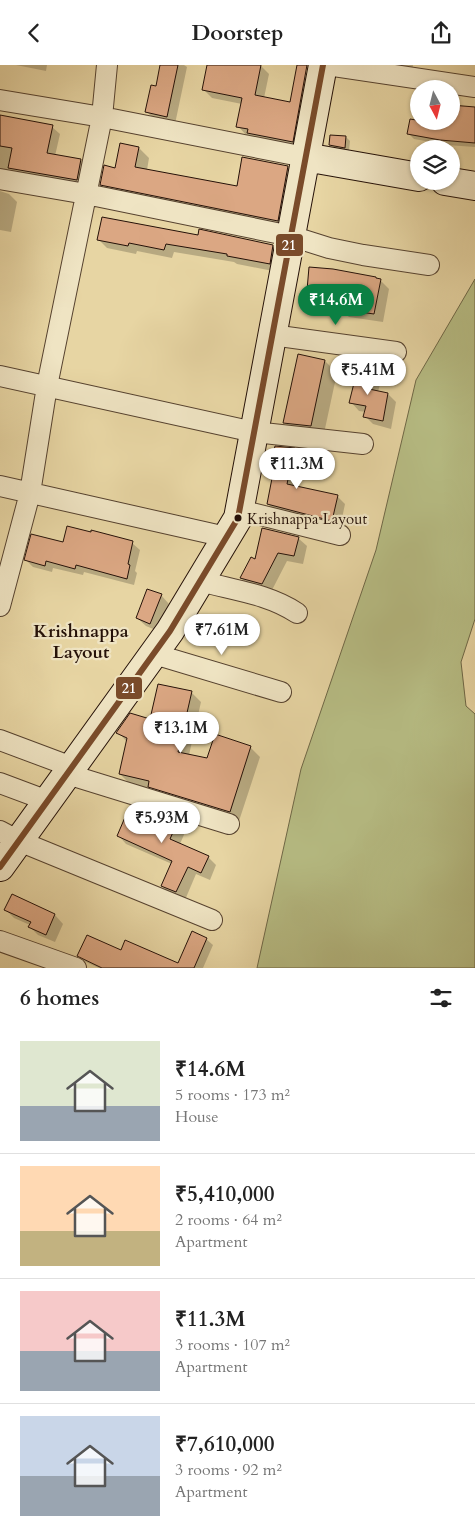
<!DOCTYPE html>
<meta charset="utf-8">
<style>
:root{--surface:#fff;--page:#f6f6f6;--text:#222;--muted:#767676;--line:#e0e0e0;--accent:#0b8043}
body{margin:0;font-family:Cardo,serif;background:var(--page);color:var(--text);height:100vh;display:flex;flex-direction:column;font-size:19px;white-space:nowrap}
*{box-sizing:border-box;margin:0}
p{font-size:16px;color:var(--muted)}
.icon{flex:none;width:28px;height:28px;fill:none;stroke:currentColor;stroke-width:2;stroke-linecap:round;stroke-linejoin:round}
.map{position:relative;height:903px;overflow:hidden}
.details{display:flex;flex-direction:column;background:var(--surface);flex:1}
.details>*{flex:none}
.needle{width:32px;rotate:173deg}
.fabs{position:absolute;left:410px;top:15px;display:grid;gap:10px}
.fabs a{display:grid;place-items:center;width:50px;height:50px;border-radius:50%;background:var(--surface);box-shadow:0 1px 4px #0004;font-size:25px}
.price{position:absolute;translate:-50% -42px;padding:0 11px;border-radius:18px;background:#fff;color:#222;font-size:16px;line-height:32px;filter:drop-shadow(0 1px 2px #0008)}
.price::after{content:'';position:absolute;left:50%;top:30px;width:15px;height:11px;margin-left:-8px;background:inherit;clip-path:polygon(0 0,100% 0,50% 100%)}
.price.on{background:var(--accent);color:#fff}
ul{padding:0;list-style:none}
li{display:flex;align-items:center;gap:15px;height:125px;padding:0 20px}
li+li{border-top:1px solid var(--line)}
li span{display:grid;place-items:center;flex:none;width:140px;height:100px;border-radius:0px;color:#555}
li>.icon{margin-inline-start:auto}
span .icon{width:60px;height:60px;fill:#fffc;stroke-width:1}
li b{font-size:21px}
h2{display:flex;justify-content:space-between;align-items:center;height:60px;padding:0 20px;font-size:21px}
header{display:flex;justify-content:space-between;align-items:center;height:65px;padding:0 20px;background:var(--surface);font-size:22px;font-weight:700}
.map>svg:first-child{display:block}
.green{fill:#b7bd84;stroke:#6e6746}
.shadow{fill:#0003}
.building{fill:#dba783;stroke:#251108}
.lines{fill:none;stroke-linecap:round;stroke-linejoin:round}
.street-casing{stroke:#56422f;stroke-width:22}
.secondary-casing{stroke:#251108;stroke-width:30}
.street{stroke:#efe4c3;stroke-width:20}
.secondary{stroke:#efe4c3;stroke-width:28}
.bus-1-casing{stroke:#efe4c3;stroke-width:10}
.bus-1{stroke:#7a4b2a;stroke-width:6}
.bus-dot{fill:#251108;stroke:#efe4c3;stroke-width:2}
.labels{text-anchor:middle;stroke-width:4.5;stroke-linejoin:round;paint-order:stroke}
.bus-label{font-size:15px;fill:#251108;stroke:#efe4c3;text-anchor:start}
.neighbourhood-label{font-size:18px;font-weight:bold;fill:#251108;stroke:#efe4c3}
.line-badge{stroke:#efe4c3;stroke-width:2}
.badge-label{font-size:14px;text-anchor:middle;font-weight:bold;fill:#fff}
</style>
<header><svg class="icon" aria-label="back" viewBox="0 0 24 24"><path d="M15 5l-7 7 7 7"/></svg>Doorstep<svg class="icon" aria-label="share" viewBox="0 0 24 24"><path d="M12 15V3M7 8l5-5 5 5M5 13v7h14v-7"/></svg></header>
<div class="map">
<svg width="475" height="903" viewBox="0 0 475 903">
<rect width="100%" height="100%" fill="#e7d5a3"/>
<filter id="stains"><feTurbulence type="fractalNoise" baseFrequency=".004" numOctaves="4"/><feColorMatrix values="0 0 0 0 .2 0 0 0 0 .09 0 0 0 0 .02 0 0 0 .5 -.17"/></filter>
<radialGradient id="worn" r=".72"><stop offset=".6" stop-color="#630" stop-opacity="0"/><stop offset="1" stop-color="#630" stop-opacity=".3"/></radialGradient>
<path class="green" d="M 475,214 L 475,554 L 461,597 L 466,641 L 475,649 L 475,903 L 257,903 L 301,704 L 376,485 L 416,315 Z"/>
<path class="shadow" d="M 16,0 L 47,0 L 46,6 Z
M 161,0 L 184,0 L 187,2 L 175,59 L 155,55 L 147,47 L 157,22 Z
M 209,0 L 261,1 L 269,9 L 264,33 L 291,39 L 305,11 L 313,19 L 301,85 L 257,76 L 251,71 L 246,70 L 238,61 L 242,39 L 212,33 L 204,25 Z
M 364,0 L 413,0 L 412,7 Z
M 475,43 L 475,82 L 447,80 L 414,74 L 408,68 L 442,61 Z
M 0,52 L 52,62 L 60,69 L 55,91 L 81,95 L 88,103 L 84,122 L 0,113 Z
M 346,72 L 350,76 L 349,86 L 335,84 L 331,80 Z
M 139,83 L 149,93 L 147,105 L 238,122 L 288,102 L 298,112 L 288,166 L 112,130 L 102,119 Z
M 0,126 L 9,129 L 17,137 L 11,167 L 0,165 Z
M 199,171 L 273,181 L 281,189 L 278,207 L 237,199 L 234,197 L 174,187 L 172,193 L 137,186 L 136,189 L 107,183 L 99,175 Z
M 378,215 L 381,216 L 389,224 L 383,257 L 349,252 L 344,247 L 316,245 L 307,237 Z
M 325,296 L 337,308 L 323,373 L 297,370 L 285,358 Z
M 372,306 L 381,315 L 378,327 L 388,329 L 396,337 L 391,364 L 373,359 L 365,351 L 366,347 L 359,346 L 351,337 Z
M 294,385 L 302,392 L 295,422 L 338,432 L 345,439 L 340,463 L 276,447 L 268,439 L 275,405 L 272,402 Z
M 298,473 L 307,481 L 303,499 L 287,496 L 271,527 L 249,521 L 241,513 L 255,496 Z
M 132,478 L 140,485 L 135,506 L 137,508 L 134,520 L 84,507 L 83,510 L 53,503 L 52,507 L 33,502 L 26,495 L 64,479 Z
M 161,530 L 169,539 L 158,566 L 146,561 L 137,553 Z
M 191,627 L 201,637 L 189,690 L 208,694 L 250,682 L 260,692 L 239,756 L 159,731 L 152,724 L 130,719 L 120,709 L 127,677 L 118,667 L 151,656 Z
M 143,750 L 178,757 L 186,765 L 180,779 L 208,792 L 216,800 L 210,815 L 196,809 L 185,835 L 170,829 L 162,821 L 172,799 L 126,779 L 118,770 Z
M 12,831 L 55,850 L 63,859 L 55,877 L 38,870 L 30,862 L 30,860 L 14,853 L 6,845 Z
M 206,874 L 213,880 L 203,903 L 99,903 L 86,897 L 79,891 L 121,886 L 180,899 Z"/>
<path class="building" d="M 160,0 L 178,0 L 167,52 L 145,47 L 151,20 L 156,21 Z
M 207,0 L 261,0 L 255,30 L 290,37 L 297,0 L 307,0 L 293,77 L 247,68 L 248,64 L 236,62 L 242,33 L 202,25 Z
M 451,40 L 475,42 L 475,78 L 440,75 L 407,69 L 410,54 L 441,59 L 442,56 L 451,56 Z
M 0,50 L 53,60 L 47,88 L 81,94 L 77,115 L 8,103 L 12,83 L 0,81 Z
M 330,70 L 346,71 L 345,83 L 329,80 Z
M 120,78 L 139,82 L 135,102 L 237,121 L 242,92 L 288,101 L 278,156 L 100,120 L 104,100 L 115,103 Z
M 102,152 L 198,170 L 199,164 L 273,180 L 270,199 L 227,191 L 227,189 L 166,179 L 164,185 L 129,178 L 128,181 L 97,175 Z
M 309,202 L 333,204 L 376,212 L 376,213 L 381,214 L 374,249 L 339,244 L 340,240 L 306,237 Z
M 298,289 L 325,295 L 311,361 L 283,358 Z
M 358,302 L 373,305 L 369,324 L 388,328 L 383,356 L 363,352 L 366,341 L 349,338 Z
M 275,381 L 295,383 L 287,419 L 338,430 L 332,456 L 267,439 L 274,403 L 270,403 Z
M 67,461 L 91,467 L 91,465 L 133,476 L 128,499 L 130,500 L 127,514 L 76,500 L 75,504 L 46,496 L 45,501 L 24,495 L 31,469 L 63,477 Z
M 262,463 L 299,472 L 294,491 L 278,488 L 262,519 L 240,513 L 251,492 L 255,494 Z
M 147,524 L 162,529 L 150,559 L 136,553 Z
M 158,619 L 192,626 L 178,687 L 207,693 L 215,669 L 251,681 L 230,747 L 148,722 L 149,716 L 119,709 L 127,673 L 116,668 L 130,648 L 150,654 Z
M 129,743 L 142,749 L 143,745 L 178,756 L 170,774 L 209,791 L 201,808 L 188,802 L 176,827 L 161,821 L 172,796 L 117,771 Z
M 12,829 L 55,849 L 46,870 L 28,862 L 31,857 L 4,845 Z
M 192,866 L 207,873 L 194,903 L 102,903 L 77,891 L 87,870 L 121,885 L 125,875 L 178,898 Z"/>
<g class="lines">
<defs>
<path id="street" d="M 327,0 L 475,22
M 0,35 L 102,52 L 305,92
M 0,114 L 86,129 L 291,171 L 329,183 L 363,190 L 429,200
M 272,270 L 396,287
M 0,311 L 254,367 L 363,379
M 0,421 L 226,472
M 240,445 L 340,470
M 200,516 C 233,525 269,529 297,548
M 0,541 L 30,428 L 47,321 L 102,52 L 107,0
M 154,589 L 281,627
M 0,675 L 72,702
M 67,709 L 229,759
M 0,718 L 48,736
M 0,766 L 19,776 L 212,855
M 0,876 L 76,903"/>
<path id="secondary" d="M 305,92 L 419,112
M 445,116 L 475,121
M 0,802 L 170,566 L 238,453 L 323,0"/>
</defs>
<use href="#street" class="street-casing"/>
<use href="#secondary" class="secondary-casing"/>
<use href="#street" class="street"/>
<use href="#secondary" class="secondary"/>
<defs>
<path id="bus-1" d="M 0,802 L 170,566 L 238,453 L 323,0"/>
</defs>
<use href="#bus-1" class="bus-1-casing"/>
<use href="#bus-1" class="bus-1"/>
</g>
<circle class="bus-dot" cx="238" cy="453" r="4.5"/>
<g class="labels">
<g class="bus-label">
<text x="247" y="459">Krishnappa Layout</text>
</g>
<g class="neighbourhood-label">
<text x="81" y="572">Krishnappa<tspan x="81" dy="21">Layout</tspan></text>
</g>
</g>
<g class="line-badge">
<rect x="275" y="168" width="29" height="24" rx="5" fill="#7a4b2a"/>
<rect x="115" y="611" width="28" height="24" rx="5" fill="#7a4b2a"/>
</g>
<g class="badge-label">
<text x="289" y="185">21</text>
<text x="129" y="628">21</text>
</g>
<rect width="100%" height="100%" filter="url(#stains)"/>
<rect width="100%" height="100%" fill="url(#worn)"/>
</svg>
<div class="fabs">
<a><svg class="needle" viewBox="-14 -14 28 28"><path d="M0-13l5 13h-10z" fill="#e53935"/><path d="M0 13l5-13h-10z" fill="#767676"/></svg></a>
<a><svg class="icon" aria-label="layers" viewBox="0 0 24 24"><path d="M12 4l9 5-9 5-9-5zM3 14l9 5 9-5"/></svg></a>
</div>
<b class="price on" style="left:336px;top:261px">₹14.6M</b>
<b class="price" style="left:368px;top:331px">₹5.41M</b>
<b class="price" style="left:297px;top:425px">₹11.3M</b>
<b class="price" style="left:222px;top:591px">₹7.61M</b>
<b class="price" style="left:181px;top:689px">₹13.1M</b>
<b class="price" style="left:162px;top:779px">₹5.93M</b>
</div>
<section class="details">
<h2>6 homes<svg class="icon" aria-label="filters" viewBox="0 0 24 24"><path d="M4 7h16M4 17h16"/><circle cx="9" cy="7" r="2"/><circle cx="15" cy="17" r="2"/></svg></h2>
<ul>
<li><span style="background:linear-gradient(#dfe7d0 65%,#9aa5b1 0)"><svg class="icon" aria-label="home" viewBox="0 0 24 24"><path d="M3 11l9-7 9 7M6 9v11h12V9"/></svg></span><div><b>₹14.6M</b><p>5 rooms · 173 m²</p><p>House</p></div></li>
<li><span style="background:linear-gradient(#ffd9b3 65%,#c2b280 0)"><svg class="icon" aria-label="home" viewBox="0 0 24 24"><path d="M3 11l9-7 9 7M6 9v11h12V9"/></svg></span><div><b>₹5,410,000</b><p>2 rooms · 64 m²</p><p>Apartment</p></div></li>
<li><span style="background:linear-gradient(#f6c9c9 60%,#9aa5b1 0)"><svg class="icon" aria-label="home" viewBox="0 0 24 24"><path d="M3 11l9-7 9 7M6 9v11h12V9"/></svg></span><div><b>₹11.3M</b><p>3 rooms · 107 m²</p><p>Apartment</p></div></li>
<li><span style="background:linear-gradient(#c9d6e8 60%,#9aa5b1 0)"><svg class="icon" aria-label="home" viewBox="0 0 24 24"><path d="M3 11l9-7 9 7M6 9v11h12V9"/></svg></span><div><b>₹7,610,000</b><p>3 rooms · 92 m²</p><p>Apartment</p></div></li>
</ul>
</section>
